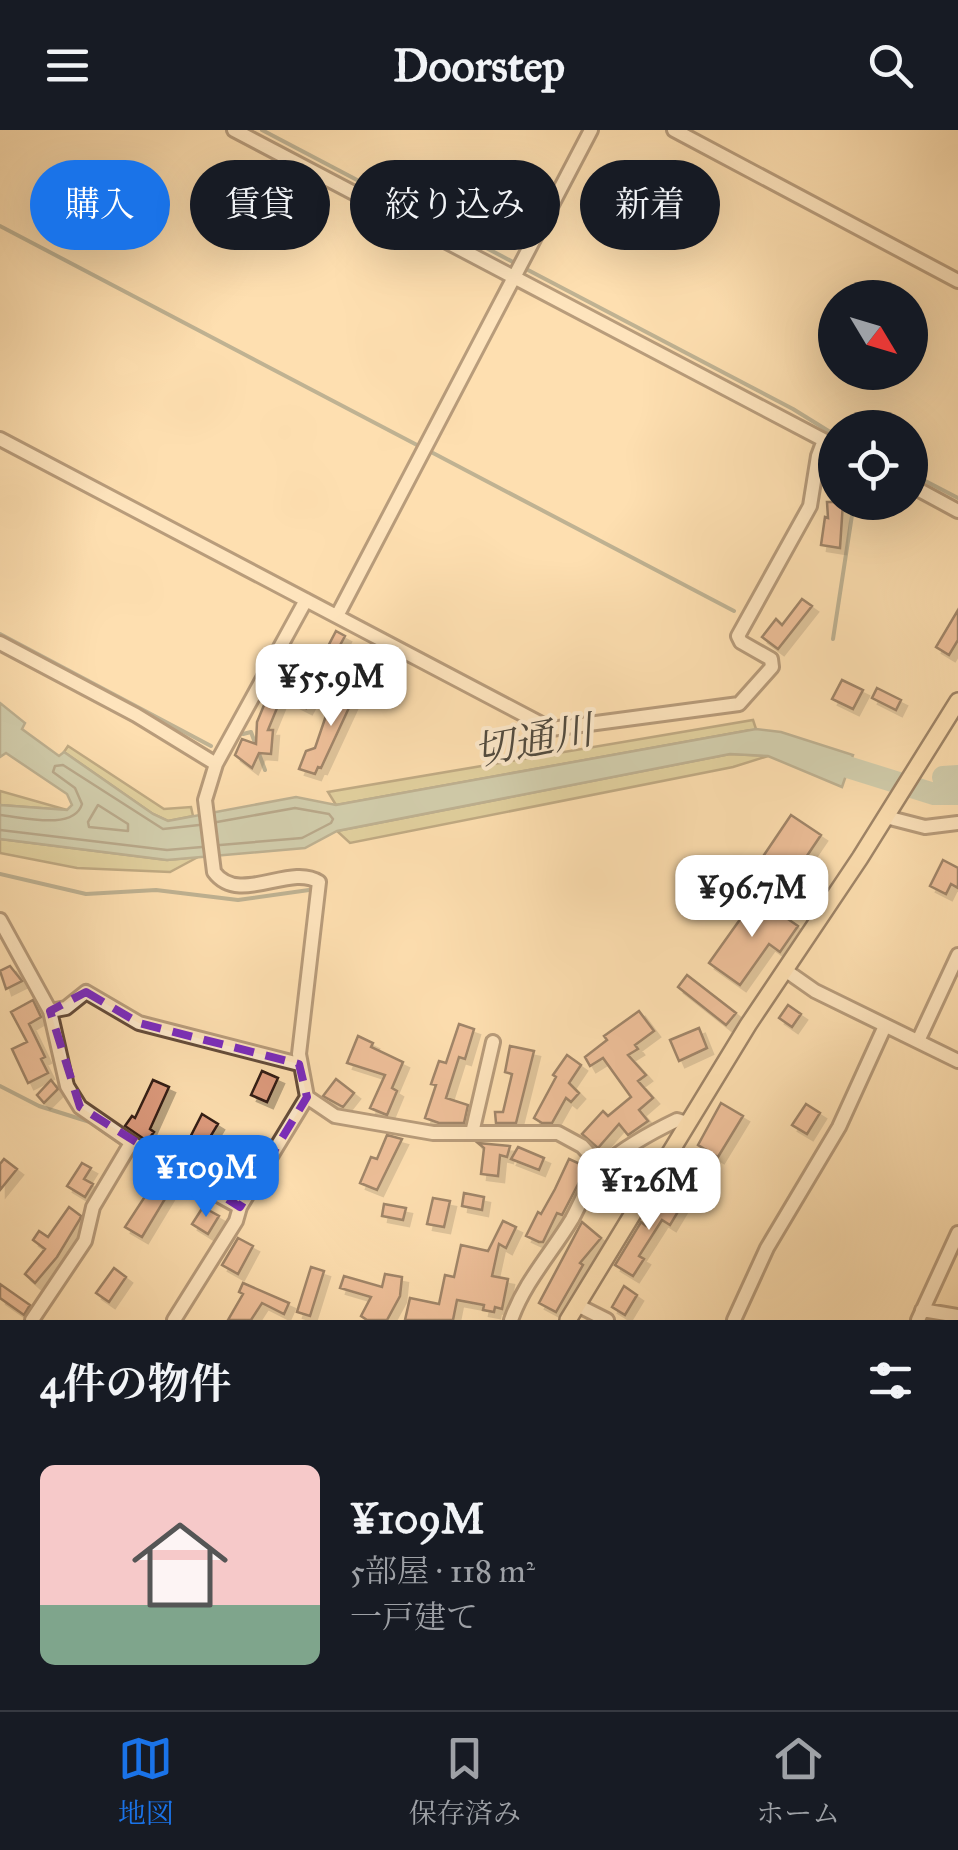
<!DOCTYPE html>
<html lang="ja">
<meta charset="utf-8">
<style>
:root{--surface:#171b24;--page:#20242c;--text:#f1f3f6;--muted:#9ea1a6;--line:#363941;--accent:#1a73e8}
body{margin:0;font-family:"IM FELL Great Primer","Noto Serif JP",serif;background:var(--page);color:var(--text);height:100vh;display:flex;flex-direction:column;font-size:38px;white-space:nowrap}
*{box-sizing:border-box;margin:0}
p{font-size:32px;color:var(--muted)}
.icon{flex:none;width:55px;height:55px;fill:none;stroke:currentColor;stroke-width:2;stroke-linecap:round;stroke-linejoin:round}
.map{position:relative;height:1190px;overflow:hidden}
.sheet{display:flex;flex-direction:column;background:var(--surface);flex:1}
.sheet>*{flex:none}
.hud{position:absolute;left:30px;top:30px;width:900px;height:90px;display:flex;gap:20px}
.needle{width:65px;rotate:128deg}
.tools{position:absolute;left:818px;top:150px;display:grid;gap:20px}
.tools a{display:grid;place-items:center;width:110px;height:110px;border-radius:50%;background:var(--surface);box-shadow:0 10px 40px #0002;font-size:50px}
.price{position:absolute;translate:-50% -85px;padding:0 22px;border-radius:20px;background:#fff;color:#222;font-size:32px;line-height:65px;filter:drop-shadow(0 2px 5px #0008)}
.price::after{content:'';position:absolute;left:50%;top:60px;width:30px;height:22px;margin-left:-15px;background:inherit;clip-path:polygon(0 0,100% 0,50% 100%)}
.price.active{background:var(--accent);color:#fff}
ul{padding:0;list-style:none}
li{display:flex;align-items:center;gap:30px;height:250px;padding:0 40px}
li span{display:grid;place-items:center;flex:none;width:280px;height:200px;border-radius:15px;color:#555}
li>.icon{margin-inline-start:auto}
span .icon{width:120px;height:120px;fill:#fffc;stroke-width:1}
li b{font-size:42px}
h2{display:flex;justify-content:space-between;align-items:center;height:120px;padding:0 40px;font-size:42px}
.tag{padding:0 35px;border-radius:45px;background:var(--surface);box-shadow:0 10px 40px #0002;font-size:35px;line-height:90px}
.tag.active{background:var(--accent);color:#fff}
header{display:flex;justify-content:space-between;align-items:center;height:130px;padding:0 40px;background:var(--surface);font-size:45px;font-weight:800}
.menu{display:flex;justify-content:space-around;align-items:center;height:140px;border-top:2px solid var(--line);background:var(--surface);font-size:28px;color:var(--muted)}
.menu a{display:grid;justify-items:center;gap:5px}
.menu .active{color:var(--accent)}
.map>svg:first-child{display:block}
.green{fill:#c1c18a;stroke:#786e4e;stroke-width:2.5}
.water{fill:#a0bdac;stroke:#737c6e;stroke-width:2.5}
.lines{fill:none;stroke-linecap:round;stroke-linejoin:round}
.shore{stroke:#686c5f;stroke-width:2.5}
.stream{stroke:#737c6e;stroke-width:4}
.river{stroke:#a0bdac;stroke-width:22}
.building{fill:#de9b7e;stroke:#301b12;stroke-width:2.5;filter:url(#shadow)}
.minor-casing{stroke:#644c3a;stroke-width:18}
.major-casing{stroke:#301b12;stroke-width:20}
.minor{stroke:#feeacc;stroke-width:12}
.major{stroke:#fedfb0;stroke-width:15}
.marked{fill:none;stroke:#7b2cbf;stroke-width:8;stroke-dasharray:20 12;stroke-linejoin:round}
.labels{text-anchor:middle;stroke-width:8;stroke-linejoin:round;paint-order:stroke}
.water-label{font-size:40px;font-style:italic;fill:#524c40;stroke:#feeacc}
</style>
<header><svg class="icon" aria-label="menu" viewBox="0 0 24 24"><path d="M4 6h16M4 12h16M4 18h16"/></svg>Doorstep<svg class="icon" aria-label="search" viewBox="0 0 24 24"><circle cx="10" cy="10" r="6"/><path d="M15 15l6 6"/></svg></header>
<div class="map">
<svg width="958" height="1190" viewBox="0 0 958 1190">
<defs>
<filter id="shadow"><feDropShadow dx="6" dy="6" stdDeviation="0" flood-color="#0004"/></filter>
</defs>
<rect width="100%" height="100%" fill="#fedfb0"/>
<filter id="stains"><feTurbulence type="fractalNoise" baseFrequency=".002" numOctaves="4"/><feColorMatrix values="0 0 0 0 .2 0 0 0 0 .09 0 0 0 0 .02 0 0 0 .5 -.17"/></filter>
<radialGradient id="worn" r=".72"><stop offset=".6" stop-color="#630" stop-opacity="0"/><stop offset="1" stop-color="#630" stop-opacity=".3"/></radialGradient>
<path class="green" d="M 753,590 L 756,599 L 336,675 L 328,662 Z
M 68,616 L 164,679 L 191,677 L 193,686 L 168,691 L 153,684 L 64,622 Z
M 730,624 L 768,626 L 733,637 L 350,713 L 337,701 Z
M 0,661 L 67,680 L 0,675 Z
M 0,709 L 167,730 L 198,727 L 170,742 L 77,738 L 0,723 Z"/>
<path class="water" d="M 0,573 L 25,593 L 22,599 L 59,626 L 64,622 L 153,684 L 168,691 L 296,667 L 336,675 L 756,599 L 781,602 L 853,625 L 842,657 L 768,626 L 730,624 L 337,701 L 305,718 L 167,730 L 0,709 L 0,675 L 67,680 L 72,675 L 67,664 L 6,623 L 0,627 Z"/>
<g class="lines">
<path class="shore" d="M 98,675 L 128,694 L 128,701 L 89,697 L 88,692 Z
M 0,685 C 22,687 74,701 82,674 L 75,658 L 53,642 L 55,636 L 63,635 L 163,699 L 199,695
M 217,692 L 295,678 L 329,684 L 333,689 L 331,693 L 302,708 L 220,715
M 0,700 L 167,720 L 202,717"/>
<path class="stream" d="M 262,0 L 513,132
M 0,96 L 417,315
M 528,140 L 793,279 L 835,305
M 433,323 L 734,481
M 910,343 L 958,368
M 0,504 L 211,616
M 833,509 L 854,372
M 243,604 L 251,602 L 265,640
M 0,744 L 86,764 L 156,760 L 238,770 L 309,760
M 0,956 L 39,976 L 90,992 L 123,1015"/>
<path class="river" d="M 822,629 L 934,664 L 958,664
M 958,646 L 943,647 L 958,660"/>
</g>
<path class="building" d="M 827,372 L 843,372 L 840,418 L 821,415 L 825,387 L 828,388 Z
M 802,469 L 812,476 L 778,519 L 762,507 L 776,489 L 782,495 Z
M 958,480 L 958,510 L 949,525 L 936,517 Z
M 336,501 L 345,506 L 306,578 L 290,570 L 307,544 L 284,532 L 290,520 L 310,531 L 316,521 L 323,526 Z
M 354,548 L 366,553 L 358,569 L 354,567 L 321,638 L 318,637 L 315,644 L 299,639 L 306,621 L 315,618 L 331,571 L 341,575 Z
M 842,550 L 863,560 L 853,579 L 832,569 Z
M 272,556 L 284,561 L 268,600 L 273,600 L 271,624 L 259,623 L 252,638 L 235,625 L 242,609 L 256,614 L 257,592 Z
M 877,558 L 901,570 L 896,580 L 872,568 Z
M 791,685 L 821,705 L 790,751 L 760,731 Z
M 943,730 L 958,738 L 958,758 L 951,754 L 946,764 L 930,756 Z
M 756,767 L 798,796 L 780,822 L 769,814 L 740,855 L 709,833 Z
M 10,836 L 22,851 L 6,859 L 0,841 Z
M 687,845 L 736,883 L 726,895 L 678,857 Z
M 33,870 L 41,887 L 29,894 L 45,927 L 41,929 L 48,943 L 28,953 L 12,919 L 27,912 L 11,882 Z
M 788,875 L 801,884 L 792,897 L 779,888 Z
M 639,881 L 654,901 L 635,915 L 638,919 L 628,925 L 646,945 L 638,951 L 653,968 L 639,980 L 648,991 L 628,1005 L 619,994 L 598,1018 L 582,1004 L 603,981 L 608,986 L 631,967 L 603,928 L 590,936 L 585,927 L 607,910 L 604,906 Z
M 459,894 L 474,899 L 465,929 L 459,927 L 446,968 L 468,975 L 464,993 L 439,993 L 425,988 L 436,955 L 431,954 L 439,931 L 446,933 Z
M 699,898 L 707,918 L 679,931 L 670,910 Z
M 358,906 L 373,913 L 371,917 L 403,932 L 392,958 L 397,961 L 387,985 L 370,978 L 385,945 L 347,933 Z
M 510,916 L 534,921 L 516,993 L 496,993 L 495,982 L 503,982 L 512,944 L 505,942 Z
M 567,925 L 581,935 L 569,953 L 579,963 L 571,972 L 566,968 L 552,993 L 542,993 L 534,988 L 556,947 L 553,945 Z
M 262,941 L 278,948 L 267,972 L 251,965 Z
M 336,949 L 354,963 L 343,977 L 323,966 Z
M 51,950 L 58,959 L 44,973 L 37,965 Z
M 153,950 L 169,957 L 150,999 L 154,1002 L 147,1011 L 125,996 L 132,986 L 135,988 Z
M 721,973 L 743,986 L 718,1027 L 698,1015 Z
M 806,974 L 820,983 L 807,1004 L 792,995 Z
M 202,984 L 218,994 L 192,1037 L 179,1029 Z
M 387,1005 L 402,1009 L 377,1060 L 360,1053 L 371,1027 L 377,1029 Z
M 478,1013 L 510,1016 L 507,1027 L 500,1025 L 498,1046 L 481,1044 L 484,1018 Z
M 518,1017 L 544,1028 L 539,1040 L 511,1029 Z
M 4,1029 L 17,1039 L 0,1060 L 0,1034 Z
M 569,1029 L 587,1037 L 562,1085 L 557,1083 L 543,1112 L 539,1112 L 526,1106 L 538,1082 L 541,1084 L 555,1059 Z
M 229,1032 L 245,1041 L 233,1062 L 217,1053 Z
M 82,1033 L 91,1038 L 84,1049 L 93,1054 L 85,1067 L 67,1056 Z
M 623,1034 L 640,1047 L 626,1066 L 609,1053 Z
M 159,1045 L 174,1054 L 142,1107 L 125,1097 Z
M 668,1060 L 685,1070 L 670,1095 L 662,1090 L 639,1126 L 644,1129 L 633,1146 L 615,1135 L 641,1092 L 646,1096 Z
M 464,1063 L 484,1067 L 482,1080 L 462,1076 Z
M 433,1068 L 450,1071 L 444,1097 L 427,1094 Z
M 384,1074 L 406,1078 L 403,1090 L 382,1086 Z
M 69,1077 L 81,1086 L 80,1089 L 57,1127 L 35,1153 L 25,1144 L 45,1119 L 33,1110 L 39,1101 L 48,1107 Z
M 203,1077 L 219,1086 L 208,1104 L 192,1094 Z
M 503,1091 L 516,1097 L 506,1118 L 499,1114 L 492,1146 L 508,1149 L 502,1179 L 495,1177 L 494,1182 L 483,1180 L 484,1175 L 457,1170 L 453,1190 L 405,1190 L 410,1168 L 439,1174 L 445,1145 L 454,1147 L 461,1115 L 488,1121 Z
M 582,1092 L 601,1108 L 580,1133 L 583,1135 L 556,1182 L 539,1173 Z
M 238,1108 L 253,1116 L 238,1144 L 222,1135 Z
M 311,1137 L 324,1141 L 310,1186 L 297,1182 Z
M 114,1138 L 126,1147 L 109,1172 L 96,1163 Z
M 385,1144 L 402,1147 L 400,1166 L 387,1190 L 367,1190 L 361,1186 L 371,1167 L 340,1158 L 344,1146 L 382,1157 Z
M 243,1153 L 289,1173 L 284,1184 L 262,1173 L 251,1190 L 228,1190 L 243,1164 L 239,1162 Z
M 0,1154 L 30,1175 L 24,1185 L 0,1168 Z
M 624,1156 L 637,1165 L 625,1185 L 612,1177 Z"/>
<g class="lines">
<defs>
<path id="minor" d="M 234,0 L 835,316
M 674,0 L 958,151
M 0,309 L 551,599 L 739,574 L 772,537 L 771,529 L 741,512 L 738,506 L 810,376 L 818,326 L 824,310
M 910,355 L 958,381
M 306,470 L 216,634 L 205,670 L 214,742 C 239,776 290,733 319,752 L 299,924 L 307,967 L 335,986 L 433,1003 L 558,1003 L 582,1016 L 601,1037
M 337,486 L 591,0
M 0,513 L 136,585 L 216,634
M 886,687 L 925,697 L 958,693
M 0,790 L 50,881 L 67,956 L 80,977 L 167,1037 L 240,1077
M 785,840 L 815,861 L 958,931
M 50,881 L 66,878 L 86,862 L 139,893 L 299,934
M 918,911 L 958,825
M 472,1003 L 493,912
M 577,1175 L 607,1190
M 922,1180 L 958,1186
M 32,1190 L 85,1111 L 93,1077 L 131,1013
M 174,1190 L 236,1091 L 240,1077 L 307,967
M 511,1190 C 525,1151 551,1124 572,1089 C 581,1073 590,1047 604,1035 C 625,1017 652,1002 677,990 L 687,993
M 734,1190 L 767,1118 L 839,997 L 885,896
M 918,1190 L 958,1103"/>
<path id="major" d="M 568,1190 L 748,895 L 860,728 L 958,571"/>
</defs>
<use href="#minor" class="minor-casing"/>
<use href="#major" class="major-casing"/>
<use href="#minor" class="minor"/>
<use href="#major" class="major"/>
</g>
<path d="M0 0H958V1190H0ZM 86,862 L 139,893 L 299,934 L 307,967 L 240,1077 L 80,977 L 50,881 Z" fill="#fedfb0" fill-opacity=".55" fill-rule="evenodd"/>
<path class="marked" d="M 86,862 L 139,893 L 299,934 L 307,967 L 240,1077 L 80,977 L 50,881 Z"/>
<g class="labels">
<g class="water-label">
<text transform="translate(533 610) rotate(-11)" y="14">切通川</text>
</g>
</g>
<rect width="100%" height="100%" filter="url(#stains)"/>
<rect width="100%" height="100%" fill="url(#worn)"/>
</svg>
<div class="tools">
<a><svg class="needle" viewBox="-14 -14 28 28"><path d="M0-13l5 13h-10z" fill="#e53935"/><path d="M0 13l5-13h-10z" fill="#9ea1a6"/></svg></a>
<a><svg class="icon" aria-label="locate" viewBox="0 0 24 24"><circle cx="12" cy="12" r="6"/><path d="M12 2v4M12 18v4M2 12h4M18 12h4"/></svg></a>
</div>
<b class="price" style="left:331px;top:599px">¥55.9M</b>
<b class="price" style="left:752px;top:810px">¥96.7M</b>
<b class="price active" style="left:206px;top:1090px">¥109M</b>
<b class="price" style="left:649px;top:1103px">¥126M</b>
<div class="hud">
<a class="tag active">購入</a>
<a class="tag">賃貸</a>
<a class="tag">絞り込み</a>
<a class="tag">新着</a>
</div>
</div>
<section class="sheet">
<h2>4件の物件<svg class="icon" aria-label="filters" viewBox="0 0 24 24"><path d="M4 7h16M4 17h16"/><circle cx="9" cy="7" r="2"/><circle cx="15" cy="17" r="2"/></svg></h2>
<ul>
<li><span style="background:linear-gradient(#f6c9c9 70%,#7fa58c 0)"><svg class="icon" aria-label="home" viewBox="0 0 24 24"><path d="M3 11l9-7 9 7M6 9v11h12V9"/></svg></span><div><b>¥109M</b><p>5部屋 · 118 m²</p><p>一戸建て</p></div></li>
</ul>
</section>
<nav class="menu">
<a class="active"><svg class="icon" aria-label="map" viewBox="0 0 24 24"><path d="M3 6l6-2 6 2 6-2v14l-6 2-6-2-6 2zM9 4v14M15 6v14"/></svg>地図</a>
<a><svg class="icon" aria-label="saved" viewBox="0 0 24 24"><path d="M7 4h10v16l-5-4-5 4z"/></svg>保存済み</a>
<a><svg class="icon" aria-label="home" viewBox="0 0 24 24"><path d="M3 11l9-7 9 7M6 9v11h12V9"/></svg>ホーム</a>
</nav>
